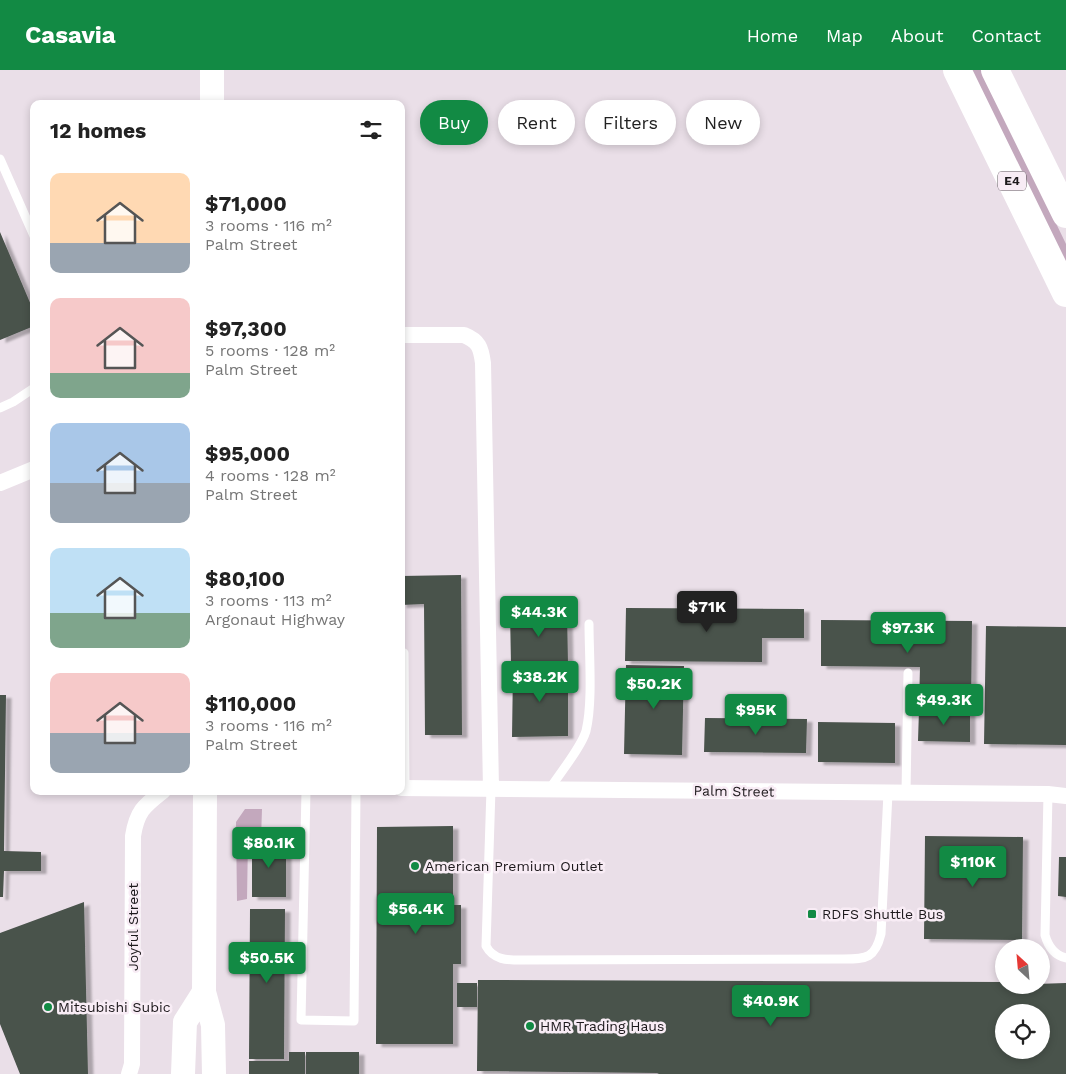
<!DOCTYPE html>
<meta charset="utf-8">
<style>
:root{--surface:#fff;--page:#f6f6f6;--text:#222;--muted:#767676;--accent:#128a44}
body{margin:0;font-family:"Work Sans",sans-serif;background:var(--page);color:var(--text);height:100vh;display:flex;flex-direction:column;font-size:19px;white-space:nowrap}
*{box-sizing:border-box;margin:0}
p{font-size:16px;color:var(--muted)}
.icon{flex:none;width:28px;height:28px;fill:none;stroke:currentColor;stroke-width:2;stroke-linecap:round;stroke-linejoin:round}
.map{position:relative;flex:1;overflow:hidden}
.panel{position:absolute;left:30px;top:30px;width:375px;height:695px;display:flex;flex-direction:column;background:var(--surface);border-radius:10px;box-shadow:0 2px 8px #0003}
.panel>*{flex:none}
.guide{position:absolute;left:420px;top:30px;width:475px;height:45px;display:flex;gap:10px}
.needle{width:32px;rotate:334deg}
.controls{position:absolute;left:995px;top:869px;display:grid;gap:10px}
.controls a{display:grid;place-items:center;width:55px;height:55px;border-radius:50%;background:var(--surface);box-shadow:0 2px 8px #0003;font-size:25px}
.price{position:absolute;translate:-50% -42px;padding:0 11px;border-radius:5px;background:var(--accent);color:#fff;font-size:16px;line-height:32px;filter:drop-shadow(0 1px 2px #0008)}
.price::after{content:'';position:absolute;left:50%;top:30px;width:15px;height:11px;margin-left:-8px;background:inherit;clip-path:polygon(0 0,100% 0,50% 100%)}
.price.selected{background:#222;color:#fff}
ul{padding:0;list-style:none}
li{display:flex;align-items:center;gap:15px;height:125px;padding:0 20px}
li span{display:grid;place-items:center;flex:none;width:140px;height:100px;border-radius:10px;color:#555}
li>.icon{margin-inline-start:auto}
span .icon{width:60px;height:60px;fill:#fffc;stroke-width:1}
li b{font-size:21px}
h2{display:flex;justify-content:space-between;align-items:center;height:60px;padding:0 20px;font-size:21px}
.chip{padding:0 18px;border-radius:22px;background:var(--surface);box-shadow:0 2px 8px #0003;font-size:18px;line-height:45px}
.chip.selected{background:var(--accent);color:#fff}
header{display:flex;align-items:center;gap:30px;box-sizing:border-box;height:70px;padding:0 25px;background:var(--accent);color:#fff}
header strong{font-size:24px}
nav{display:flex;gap:28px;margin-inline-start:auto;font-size:18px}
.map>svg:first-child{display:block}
.green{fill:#c3a8bd}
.building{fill:#49524b;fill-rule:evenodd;filter:url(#shadow)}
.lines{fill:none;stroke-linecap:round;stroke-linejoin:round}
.lane{stroke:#fff;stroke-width:9}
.street{stroke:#fff;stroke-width:16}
.secondary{stroke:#fff;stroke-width:24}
.highway{stroke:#fff;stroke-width:28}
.poi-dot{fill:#128a44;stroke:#f8ecf5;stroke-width:2}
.labels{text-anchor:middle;stroke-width:5;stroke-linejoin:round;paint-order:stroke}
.shield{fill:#f8ecf5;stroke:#5f585d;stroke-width:1}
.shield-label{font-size:12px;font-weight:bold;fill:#1d191c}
.street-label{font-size:14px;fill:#1d191c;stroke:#f8ecf5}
.poi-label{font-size:14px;fill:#1d191c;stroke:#f8ecf5;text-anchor:start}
</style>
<header>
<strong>Casavia</strong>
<nav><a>Home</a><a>Map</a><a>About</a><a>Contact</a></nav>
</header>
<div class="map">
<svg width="1066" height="1004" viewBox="0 0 1066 1004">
<defs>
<filter id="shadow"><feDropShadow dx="5.5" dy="3" stdDeviation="1" flood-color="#0004"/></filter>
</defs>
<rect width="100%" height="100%" fill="#eadfe8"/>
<path class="green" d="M 968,0 L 982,0 L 1066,174 L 1066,200 Z
M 245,739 L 262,739 L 261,769 L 248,769 L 247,829 L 237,831 L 236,752 Z"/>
<path class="building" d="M 0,162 L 34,242 L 34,256 L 0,270 Z
M 461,505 L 462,665 L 425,665 L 424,534 L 401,535 L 401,506 Z
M 626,538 L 804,539 L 804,568 L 762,568 L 762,592 L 625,591 Z
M 567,541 L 568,594 L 511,595 L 510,542 Z
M 821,550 L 972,551 L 971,637 L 919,637 L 920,597 L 821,596 Z
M 986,556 L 1066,557 L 1066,675 L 984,674 Z
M 626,595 L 684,596 L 682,685 L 624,684 Z
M 513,599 L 568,599 L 568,666 L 512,667 Z
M 0,625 L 6,625 L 4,781 L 41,782 L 41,801 L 4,801 L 3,827 L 0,827 Z
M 919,640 L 970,640 L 970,672 L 918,671 Z
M 705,648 L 807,649 L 806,683 L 704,682 Z
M 818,652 L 895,653 L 895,693 L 818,692 Z
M 453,756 L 453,835 L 461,835 L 461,894 L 453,894 L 453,974 L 376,974 L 377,757 Z
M 925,766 L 1023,767 L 1022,870 L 924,869 Z
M 252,771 L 286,771 L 286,827 L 252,827 Z
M 1059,787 L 1066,787 L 1066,827 L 1058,826 Z
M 84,832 L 88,1004 L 20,1004 L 0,954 L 0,863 Z
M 250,839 L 285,839 L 284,989 L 249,989 Z
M 478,910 L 1004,912 L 1004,915 L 1066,913 L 1066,1004 L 659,1004 L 657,1003 L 477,1001 ZM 1004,942 L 1041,942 L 1041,980 L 1004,980 Z
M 457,913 L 477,913 L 477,937 L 457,937 Z
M 289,982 L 305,982 L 305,1004 L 249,1004 L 249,991 L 289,991 Z
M 306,982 L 359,982 L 359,1004 L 306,1004 Z"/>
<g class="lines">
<path class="lane" d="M 0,89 L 34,166
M 0,338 L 13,332 L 34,318
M 401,583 L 404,583 L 405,718
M 491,719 L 486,876 C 494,891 509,890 524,890 L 844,889 C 867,889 875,888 881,864 L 888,723
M 549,720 C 559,704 581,678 586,661 C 593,632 589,585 589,554
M 306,721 L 301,950 L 354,951 L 356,721
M 906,723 L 908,603
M 1048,724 L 1045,865 C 1048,876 1054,885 1066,888"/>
<path class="street" d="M 401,265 L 464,265 C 479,271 481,278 483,293 L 491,719
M 0,413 L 34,399
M 401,718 L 1048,724 L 1066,726
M 129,1004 L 132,994 L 133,766 C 137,741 144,736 163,721"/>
<path class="secondary" d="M 212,34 L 212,0
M 205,721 L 204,922 L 213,955 L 214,1004
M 183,1004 L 185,952 L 204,922"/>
<path class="highway" d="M 957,0 L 1066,223
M 995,0 L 1066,144"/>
</g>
<g class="poi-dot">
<circle cx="415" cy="796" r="5"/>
<rect x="807" y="839" width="10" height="10" rx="2.5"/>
<circle cx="48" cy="937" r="5"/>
<circle cx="530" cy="956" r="5"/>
</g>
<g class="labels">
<rect class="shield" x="998" y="101.5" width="28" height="19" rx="4"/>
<g class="shield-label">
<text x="1012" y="115">E4</text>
</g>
<g class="street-label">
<text transform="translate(734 721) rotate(1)" y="5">Palm Street</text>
<text transform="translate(133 857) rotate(-90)" y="5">Joyful Street</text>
</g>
<g class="poi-label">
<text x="425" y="801">American Premium Outlet</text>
<text x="822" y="849">RDFS Shuttle Bus</text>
<text x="58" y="942">Mitsubishi Subic</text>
<text x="540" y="961">HMR Trading Haus</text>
</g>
</g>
</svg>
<div class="controls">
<a><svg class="needle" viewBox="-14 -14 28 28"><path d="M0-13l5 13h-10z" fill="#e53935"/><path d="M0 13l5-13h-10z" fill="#767676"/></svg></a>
<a><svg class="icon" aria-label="locate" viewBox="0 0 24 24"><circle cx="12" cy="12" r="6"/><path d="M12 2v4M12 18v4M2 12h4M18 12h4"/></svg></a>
</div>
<b class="price selected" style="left:707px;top:563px">$71K</b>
<b class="price" style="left:539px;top:568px">$44.3K</b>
<b class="price" style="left:908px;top:584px">$97.3K</b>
<b class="price" style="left:540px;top:633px">$38.2K</b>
<b class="price" style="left:654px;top:640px">$50.2K</b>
<b class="price" style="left:944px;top:656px">$49.3K</b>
<b class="price" style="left:756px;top:666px">$95K</b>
<b class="price" style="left:269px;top:799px">$80.1K</b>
<b class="price" style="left:973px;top:818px">$110K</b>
<b class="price" style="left:416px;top:865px">$56.4K</b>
<b class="price" style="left:267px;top:914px">$50.5K</b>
<b class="price" style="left:771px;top:957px">$40.9K</b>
<div class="guide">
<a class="chip selected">Buy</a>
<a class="chip">Rent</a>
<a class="chip">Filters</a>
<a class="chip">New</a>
</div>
<section class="panel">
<h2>12 homes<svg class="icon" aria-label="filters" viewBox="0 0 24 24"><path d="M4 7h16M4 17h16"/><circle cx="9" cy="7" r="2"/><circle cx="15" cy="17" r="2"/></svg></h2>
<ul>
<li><span style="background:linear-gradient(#ffd9b3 70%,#9aa5b1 0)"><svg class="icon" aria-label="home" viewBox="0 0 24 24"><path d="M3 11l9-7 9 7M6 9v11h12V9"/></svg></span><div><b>$71,000</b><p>3 rooms · 116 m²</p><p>Palm Street</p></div></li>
<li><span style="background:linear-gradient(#f6c9c9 75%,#7fa58c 0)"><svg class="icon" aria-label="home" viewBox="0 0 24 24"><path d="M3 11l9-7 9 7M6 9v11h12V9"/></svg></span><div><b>$97,300</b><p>5 rooms · 128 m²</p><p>Palm Street</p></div></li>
<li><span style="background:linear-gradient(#a9c7e8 60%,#9aa5b1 0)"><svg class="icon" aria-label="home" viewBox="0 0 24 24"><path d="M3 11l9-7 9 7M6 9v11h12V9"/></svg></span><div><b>$95,000</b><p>4 rooms · 128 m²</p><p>Palm Street</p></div></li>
<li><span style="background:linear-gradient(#bfe0f5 65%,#7fa58c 0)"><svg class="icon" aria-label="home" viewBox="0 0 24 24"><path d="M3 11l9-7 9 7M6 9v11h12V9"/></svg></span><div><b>$80,100</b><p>3 rooms · 113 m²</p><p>Argonaut Highway</p></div></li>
<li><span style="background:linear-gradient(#f6c9c9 60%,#9aa5b1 0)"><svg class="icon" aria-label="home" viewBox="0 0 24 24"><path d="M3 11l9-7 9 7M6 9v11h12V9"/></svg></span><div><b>$110,000</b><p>3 rooms · 116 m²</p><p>Palm Street</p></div></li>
</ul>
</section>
</div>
